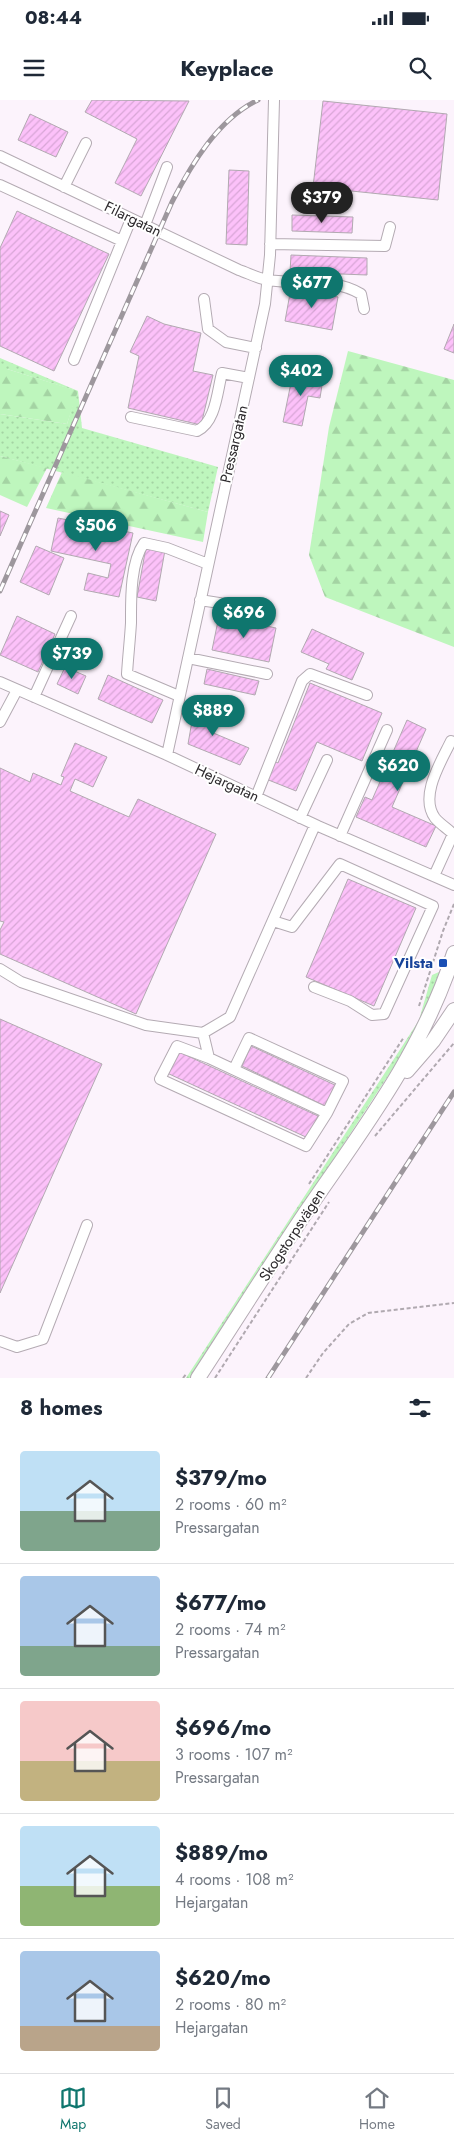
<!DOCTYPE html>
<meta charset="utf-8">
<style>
:root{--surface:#fff;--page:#f2f2f3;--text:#1f2937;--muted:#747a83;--line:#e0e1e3;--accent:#0f766e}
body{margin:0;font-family:Jost,sans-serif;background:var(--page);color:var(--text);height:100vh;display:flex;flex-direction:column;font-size:19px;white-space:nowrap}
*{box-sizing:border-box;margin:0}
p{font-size:16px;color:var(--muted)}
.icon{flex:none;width:28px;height:28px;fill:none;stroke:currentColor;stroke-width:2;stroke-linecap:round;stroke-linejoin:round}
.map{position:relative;height:1278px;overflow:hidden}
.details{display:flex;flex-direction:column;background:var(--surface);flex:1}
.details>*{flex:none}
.price{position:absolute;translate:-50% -42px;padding:0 11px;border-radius:18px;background:var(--accent);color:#fff;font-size:16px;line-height:32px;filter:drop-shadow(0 1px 2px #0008)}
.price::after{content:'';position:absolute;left:50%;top:30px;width:15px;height:11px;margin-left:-8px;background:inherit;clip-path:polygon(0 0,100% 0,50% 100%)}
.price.active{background:#222;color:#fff}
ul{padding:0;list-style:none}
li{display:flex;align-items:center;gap:15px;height:125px;padding:0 20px}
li+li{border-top:1px solid var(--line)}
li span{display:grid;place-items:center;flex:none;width:140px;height:100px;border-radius:5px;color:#555}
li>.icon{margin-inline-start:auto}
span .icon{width:60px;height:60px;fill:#fffc;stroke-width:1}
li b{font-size:21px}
h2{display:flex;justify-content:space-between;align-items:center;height:60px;padding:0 20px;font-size:21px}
.status{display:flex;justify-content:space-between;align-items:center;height:35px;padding:0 25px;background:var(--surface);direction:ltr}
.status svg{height:14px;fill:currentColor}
header{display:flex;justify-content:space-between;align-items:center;height:65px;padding:0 20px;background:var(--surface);font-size:22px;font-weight:700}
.tabs{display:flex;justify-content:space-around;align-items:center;height:70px;border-top:1px solid var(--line);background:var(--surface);font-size:14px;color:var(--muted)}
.tabs a{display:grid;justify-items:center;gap:2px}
.tabs .active{color:var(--accent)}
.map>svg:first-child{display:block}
.grass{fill:url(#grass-dots)}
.forest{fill:url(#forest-firs)}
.building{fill:url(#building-hatch);stroke:#b2a9b1}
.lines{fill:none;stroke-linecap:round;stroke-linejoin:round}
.minor-casing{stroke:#b4abb3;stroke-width:12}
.major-casing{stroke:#b4abb3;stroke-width:16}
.path{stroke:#b0a9b0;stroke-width:2;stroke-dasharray:4 2.5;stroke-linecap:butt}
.minor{stroke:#fff;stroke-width:10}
.major{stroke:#fff;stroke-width:14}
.rail-casing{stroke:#9d979d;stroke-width:5}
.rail{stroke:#fff;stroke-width:3;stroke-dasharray:9;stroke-linecap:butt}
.transit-dot{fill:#1a4fb4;stroke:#fff;stroke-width:2}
.labels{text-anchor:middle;stroke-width:4;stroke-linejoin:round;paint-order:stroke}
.street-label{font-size:15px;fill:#2d2a2d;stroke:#fff}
.transit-label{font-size:15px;font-weight:bold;fill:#164399;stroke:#fff;text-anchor:end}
</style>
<div class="status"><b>08:44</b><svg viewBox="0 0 49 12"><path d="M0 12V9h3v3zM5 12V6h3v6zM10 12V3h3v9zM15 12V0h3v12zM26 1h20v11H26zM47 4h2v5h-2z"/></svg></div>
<header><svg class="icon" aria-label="menu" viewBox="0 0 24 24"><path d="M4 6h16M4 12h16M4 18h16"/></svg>Keyplace<svg class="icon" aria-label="search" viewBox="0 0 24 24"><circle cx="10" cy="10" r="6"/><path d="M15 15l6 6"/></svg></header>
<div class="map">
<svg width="454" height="1278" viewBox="0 0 454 1278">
<defs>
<pattern id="grass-dots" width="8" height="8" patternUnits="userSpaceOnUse" patternTransform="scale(1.25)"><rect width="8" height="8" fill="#bef6bd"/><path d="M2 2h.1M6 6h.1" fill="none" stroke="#a4d3a3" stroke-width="1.8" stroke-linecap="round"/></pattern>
<pattern id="forest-firs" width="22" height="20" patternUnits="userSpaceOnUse" patternTransform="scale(1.25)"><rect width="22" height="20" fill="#bef6bd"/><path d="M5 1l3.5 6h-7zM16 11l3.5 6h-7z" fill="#a4d3a3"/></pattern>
<pattern id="building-hatch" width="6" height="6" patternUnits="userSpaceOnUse" patternTransform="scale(1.25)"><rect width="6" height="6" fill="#fcc1f9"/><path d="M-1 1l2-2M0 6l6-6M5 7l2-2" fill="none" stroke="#d8a6d6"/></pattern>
</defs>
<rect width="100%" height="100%" fill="#fcf3fc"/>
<path class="grass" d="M 0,258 L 78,291 L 82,328 L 218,367 L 208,412 L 0,356 L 0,314 L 67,324 L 77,291 L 7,269 L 0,269 Z
M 439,872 L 442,873 L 420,923 L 397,962 L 191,1278 L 186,1278 L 403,945 L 419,920 L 432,875 Z"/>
<path class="forest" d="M 348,251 L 454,280 L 454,547 L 325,497 L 309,455 L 329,327 Z
M 0,269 L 7,269 L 78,291 L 67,324 L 0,314 Z
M 0,356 L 47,368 L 27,407 L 0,395 Z
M 62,372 L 208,412 L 203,442 L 46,408 Z"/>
<path class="building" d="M 92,0 L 189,1 L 141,96 L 115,83 L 137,39 L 85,12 Z
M 323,1 L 447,14 L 438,100 L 313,87 Z
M 30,14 L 68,32 L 56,57 L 18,40 Z
M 229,70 L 249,71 L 247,145 L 226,144 Z
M 17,111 L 109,154 L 54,271 L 0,246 L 0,148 Z
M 292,115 L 353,117 L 352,133 L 292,131 Z
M 291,155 L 367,158 L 367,175 L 290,172 Z
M 291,188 L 338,197 L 332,230 L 285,221 Z
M 147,216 L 164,224 L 201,233 L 193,271 L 213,275 L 201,325 L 128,308 L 139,256 L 130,252 Z
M 454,224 L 454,253 L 444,249 Z
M 293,273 L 323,279 L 320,298 L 308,296 L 302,326 L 283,322 Z
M 0,411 L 9,415 L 0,436 Z
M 58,418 L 133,433 L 119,497 L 84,490 L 88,473 L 108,478 L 111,464 L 51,451 Z
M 36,446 L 64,458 L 49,495 L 20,482 Z
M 146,447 L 165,450 L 156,501 L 137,497 Z
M 17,516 L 55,534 L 38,572 L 0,555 Z
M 219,516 L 276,528 L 269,562 L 212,550 Z
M 312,529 L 364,553 L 352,580 L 326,569 L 329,564 L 301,552 Z
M 65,567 L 86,576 L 78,594 L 57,584 Z
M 207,569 L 259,581 L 255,595 L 204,584 Z
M 108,575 L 163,600 L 152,623 L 98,599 Z
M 310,583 L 382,613 L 362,661 L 317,642 L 296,691 L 266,679 L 274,661 L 278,663 Z
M 195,604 L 216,607 L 211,632 L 249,648 L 240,665 L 188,644 Z
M 407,620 L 426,629 L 392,707 L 436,726 L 426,747 L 356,717 L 365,697 L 372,700 Z
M 75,643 L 107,657 L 93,687 L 75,679 L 70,691 L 129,717 L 138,699 L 216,734 L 136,914 L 0,854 L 0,830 L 4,822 L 0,821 L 0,668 L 30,682 L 33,673 L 61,685 L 64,677 L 61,676 Z
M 348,779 L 416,808 L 374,906 L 306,877 Z
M 0,919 L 102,964 L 0,1193 Z
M 251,946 L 337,986 L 327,1007 L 242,966 Z
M 177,951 L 318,1016 L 308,1038 L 167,973 Z"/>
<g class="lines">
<defs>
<path id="minor" d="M 0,56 L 239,170 C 248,173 259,179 268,180 C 300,185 333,177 361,194 L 364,209
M 0,85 L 122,141
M 64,87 L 86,43
M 145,125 L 167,67
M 270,144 L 385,146 L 390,127
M 204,199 L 208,229 L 226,242 L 256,248
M 74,260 L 131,119
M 131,317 L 197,331 C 216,322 217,292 222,273 L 249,278
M 200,500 L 270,511
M 188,558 L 267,574
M 0,582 L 167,655 L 318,726 L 454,785
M 179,596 L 127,574 C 128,557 130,540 131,523 C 131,500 130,463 144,443 L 167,448 L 208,464
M 34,597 L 71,516
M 0,622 L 17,590
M 167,655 L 265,204 L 270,155 L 274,0
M 256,697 L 302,581 L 310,574 L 367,595
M 300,718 L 327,660
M 340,736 L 387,630
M 434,776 L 453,734 C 448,729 440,724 435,718 C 419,696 441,662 451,641
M 273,821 L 292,827 L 340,764 L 433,806 L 384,914 L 372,915 L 350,901 L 314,887
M 0,869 L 21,882 L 146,925 L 203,933 L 230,917 L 315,725
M 203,933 L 209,958 L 327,1013 L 343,981 L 249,938 L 234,969
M 209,958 L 177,946 L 160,979 L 306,1046 L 327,1013
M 0,1241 L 17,1247 L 43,1239 L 87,1125"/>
<path id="major" d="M 407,971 L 433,941 L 454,910
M 198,1278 C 234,1223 269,1167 306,1112 C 363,1029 423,951 454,853"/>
</defs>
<use href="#minor" class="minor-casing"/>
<use href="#major" class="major-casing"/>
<path class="path" d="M 419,906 L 443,831 L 454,804
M 375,1036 L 454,943
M 309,1084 L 404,937
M 183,1278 L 187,1273
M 215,1278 L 329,1102
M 306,1278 L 323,1253 L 349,1224 L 368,1213 L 454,1203"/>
<use href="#minor" class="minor"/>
<use href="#major" class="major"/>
<defs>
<path id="rail" d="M 0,491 L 172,102 C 191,65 218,19 258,0
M 268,1278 L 454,992"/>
</defs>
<use href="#rail" class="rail-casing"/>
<use href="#rail" class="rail"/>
</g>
<rect class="transit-dot" x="438" y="858" width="10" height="10" rx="2.5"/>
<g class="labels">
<g class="street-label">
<text transform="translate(133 119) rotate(26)" y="5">Filargatan</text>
<text transform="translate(234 344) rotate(-77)" y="5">Pressargatan</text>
<text transform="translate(227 683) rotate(25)" y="5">Hejargatan</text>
<text transform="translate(292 1135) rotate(-57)" y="5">Skogstorpsvägen</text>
</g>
<g class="transit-label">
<text x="433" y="868">Vilsta</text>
</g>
</g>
</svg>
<b class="price active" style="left:322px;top:124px">$379</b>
<b class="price" style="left:312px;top:209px">$677</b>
<b class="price" style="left:301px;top:297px">$402</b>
<b class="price" style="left:96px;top:452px">$506</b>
<b class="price" style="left:244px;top:539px">$696</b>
<b class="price" style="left:72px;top:580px">$739</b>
<b class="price" style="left:213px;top:637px">$889</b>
<b class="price" style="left:398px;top:692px">$620</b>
</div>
<section class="details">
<h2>8 homes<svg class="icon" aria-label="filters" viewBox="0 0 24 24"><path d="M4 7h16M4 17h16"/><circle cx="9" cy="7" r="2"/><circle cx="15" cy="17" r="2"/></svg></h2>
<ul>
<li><span style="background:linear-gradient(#bfe0f5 60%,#7fa58c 0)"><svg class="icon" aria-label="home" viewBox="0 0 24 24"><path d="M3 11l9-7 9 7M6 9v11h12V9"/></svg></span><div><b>$379/mo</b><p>2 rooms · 60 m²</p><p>Pressargatan</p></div></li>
<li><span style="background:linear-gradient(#a9c7e8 70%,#7fa58c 0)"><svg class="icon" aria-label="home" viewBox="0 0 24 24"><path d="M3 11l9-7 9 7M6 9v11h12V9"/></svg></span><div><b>$677/mo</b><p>2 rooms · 74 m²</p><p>Pressargatan</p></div></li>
<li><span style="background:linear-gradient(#f6c9c9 60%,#c2b280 0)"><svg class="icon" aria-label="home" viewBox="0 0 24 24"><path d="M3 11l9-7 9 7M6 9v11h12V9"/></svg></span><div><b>$696/mo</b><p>3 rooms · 107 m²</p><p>Pressargatan</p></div></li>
<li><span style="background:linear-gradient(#bfe0f5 60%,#8fb573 0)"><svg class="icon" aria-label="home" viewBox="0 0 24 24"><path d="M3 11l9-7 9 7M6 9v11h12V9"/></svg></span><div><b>$889/mo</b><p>4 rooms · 108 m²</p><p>Hejargatan</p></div></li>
<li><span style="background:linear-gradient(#a9c7e8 75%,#b9a48a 0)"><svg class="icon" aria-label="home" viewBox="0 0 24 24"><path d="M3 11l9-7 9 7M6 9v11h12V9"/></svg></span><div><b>$620/mo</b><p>2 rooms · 80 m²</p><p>Hejargatan</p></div></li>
</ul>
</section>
<nav class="tabs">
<a class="active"><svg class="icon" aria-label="map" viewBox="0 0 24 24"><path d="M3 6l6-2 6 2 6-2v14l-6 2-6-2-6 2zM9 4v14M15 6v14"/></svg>Map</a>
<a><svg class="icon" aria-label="saved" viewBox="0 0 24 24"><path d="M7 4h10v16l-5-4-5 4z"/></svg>Saved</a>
<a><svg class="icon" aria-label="home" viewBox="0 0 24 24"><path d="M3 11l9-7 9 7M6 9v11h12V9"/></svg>Home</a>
</nav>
